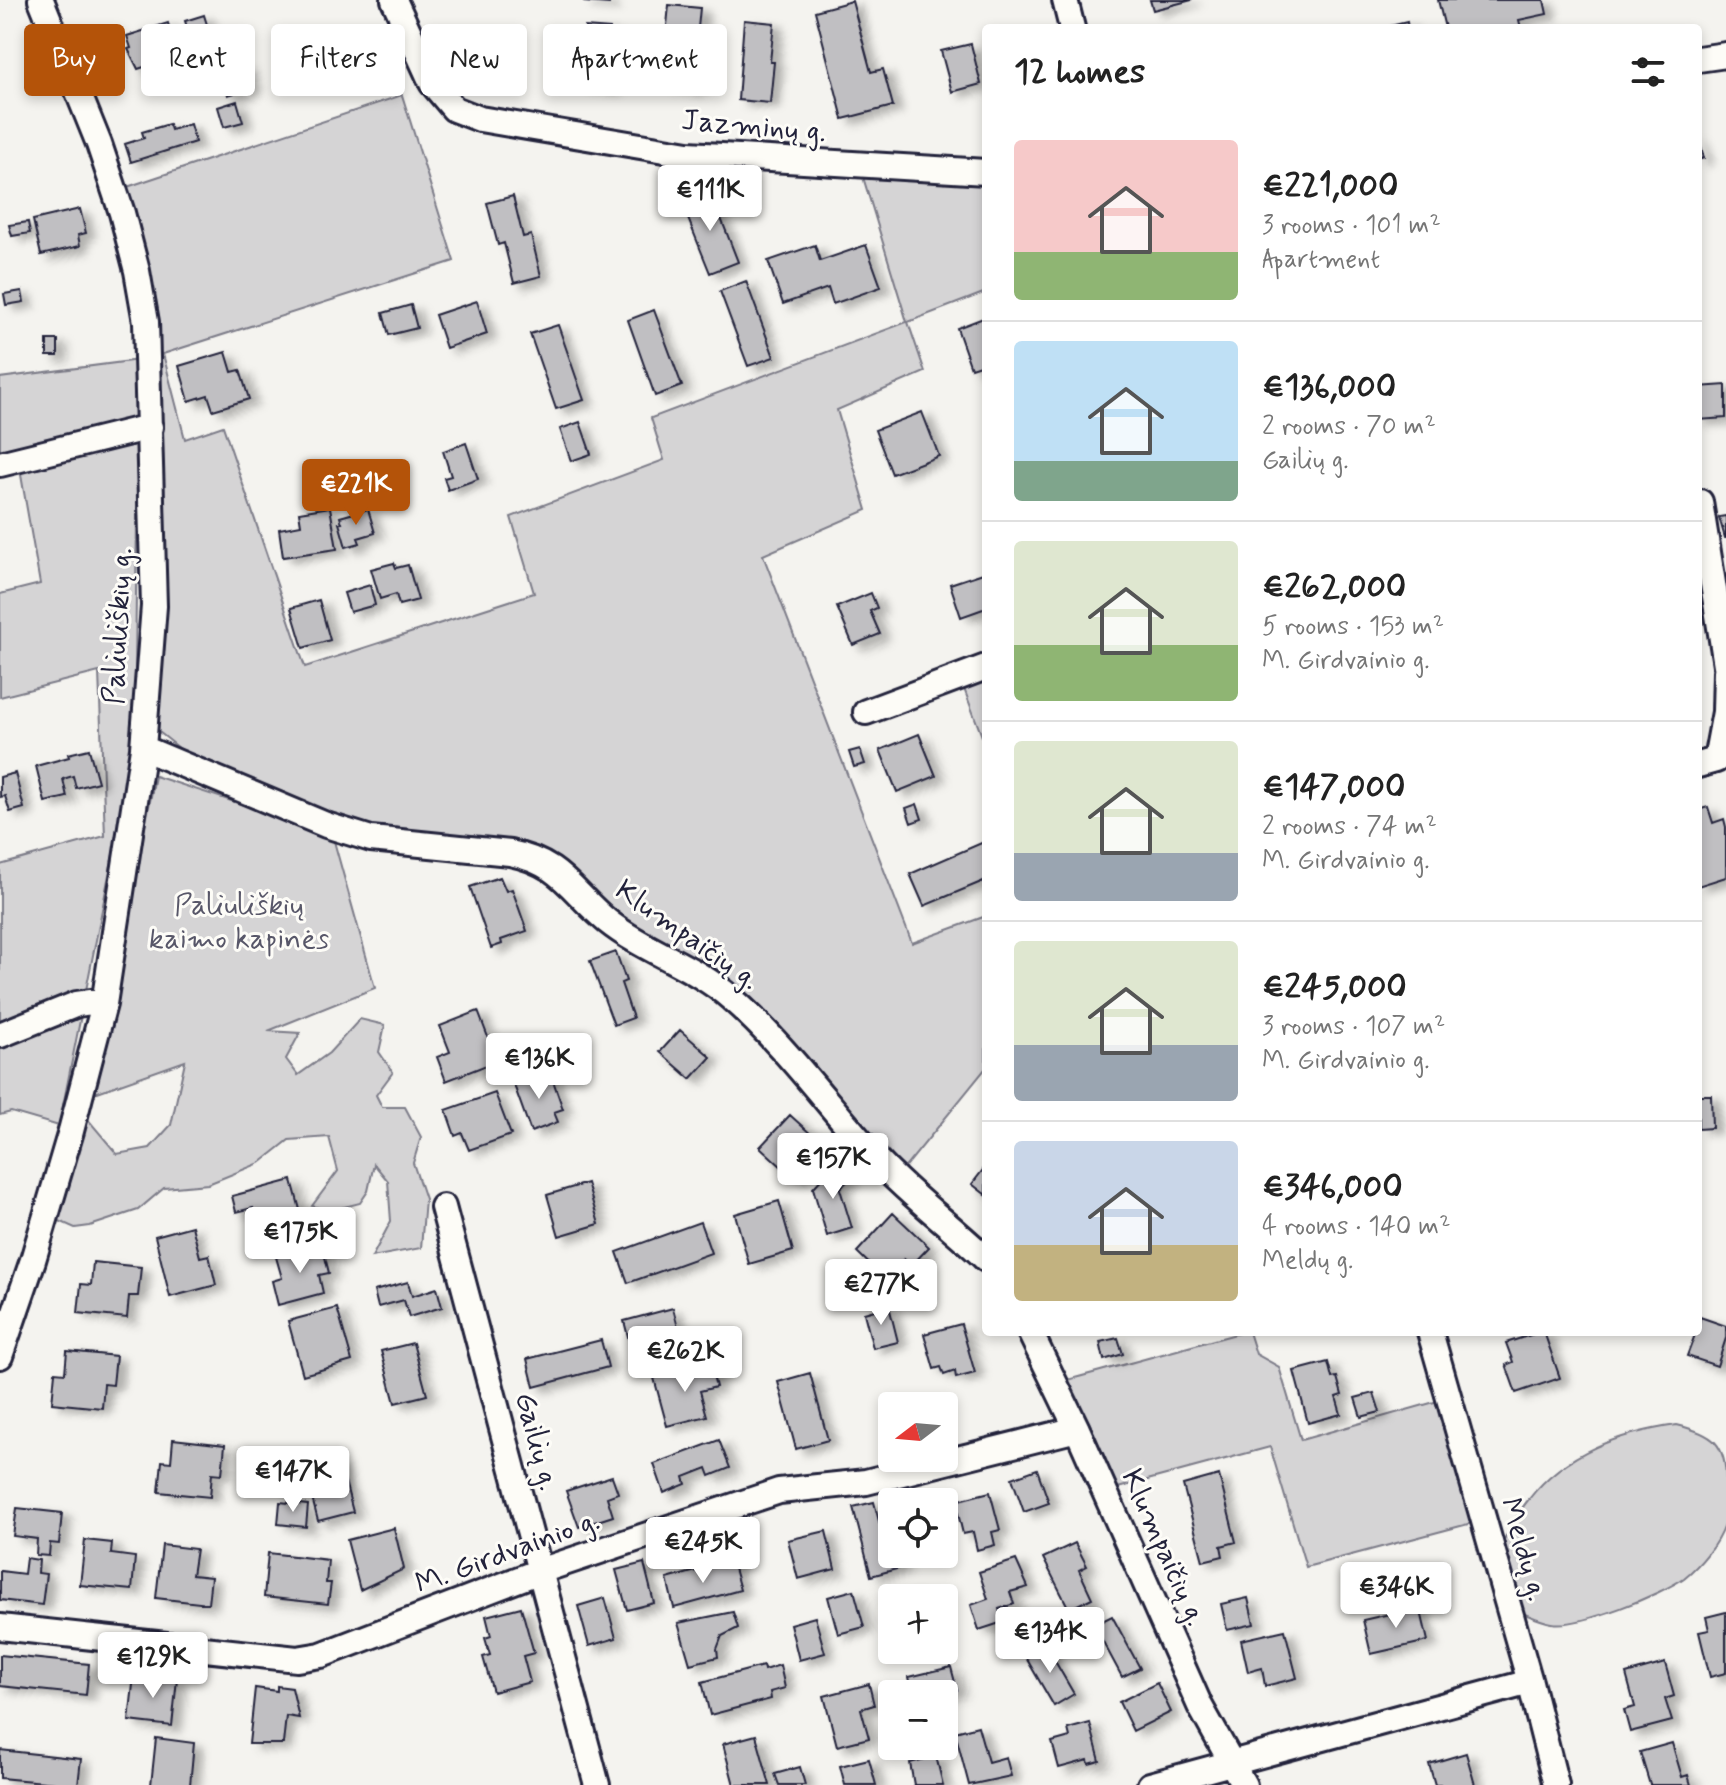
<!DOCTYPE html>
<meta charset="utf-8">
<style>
:root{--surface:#fff;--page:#f2f2f2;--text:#222;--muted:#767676;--line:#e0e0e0;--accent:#b45309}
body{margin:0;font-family:Mynerve,sans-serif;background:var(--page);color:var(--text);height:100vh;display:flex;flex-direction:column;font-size:30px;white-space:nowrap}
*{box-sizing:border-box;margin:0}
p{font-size:26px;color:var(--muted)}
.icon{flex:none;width:44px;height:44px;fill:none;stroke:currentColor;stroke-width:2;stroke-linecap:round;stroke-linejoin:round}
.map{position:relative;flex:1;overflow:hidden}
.drawer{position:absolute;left:982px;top:24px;width:720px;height:1312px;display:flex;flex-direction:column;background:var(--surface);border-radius:8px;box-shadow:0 4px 12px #0003}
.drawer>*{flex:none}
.hud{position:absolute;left:24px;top:24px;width:760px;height:72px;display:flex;gap:16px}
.needle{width:52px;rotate:254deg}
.tools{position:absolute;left:878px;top:1392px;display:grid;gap:16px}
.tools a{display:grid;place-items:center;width:80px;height:80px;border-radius:8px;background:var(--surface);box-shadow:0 4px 12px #0003;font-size:40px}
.price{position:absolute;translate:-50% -68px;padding:0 18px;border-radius:8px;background:#fff;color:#222;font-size:26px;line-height:52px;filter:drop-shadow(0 2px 4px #0008)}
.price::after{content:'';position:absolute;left:50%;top:48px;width:24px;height:18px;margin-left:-12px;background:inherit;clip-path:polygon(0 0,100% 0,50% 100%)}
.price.current{background:var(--accent);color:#fff}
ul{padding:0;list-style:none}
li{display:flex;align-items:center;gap:24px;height:200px;padding:0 32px}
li+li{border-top:2px solid var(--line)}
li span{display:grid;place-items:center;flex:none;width:224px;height:160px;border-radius:8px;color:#555}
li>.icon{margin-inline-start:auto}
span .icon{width:96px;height:96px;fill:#fffc;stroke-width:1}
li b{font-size:34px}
h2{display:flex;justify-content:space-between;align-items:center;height:96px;padding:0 32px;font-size:34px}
.pill{padding:0 28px;border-radius:8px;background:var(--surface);box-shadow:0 4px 12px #0003;font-size:28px;line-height:72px}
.pill.current{background:var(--accent);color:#fff}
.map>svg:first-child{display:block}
.green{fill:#d5d4d5;stroke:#7c7b88;stroke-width:2}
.building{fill:#c0bfc2;stroke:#22223b;stroke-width:2;filter:url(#shadow)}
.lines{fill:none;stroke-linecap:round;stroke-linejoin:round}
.street-casing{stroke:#22223b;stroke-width:30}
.street{stroke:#fdfcf7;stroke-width:24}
.labels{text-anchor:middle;stroke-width:6;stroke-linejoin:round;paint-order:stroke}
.street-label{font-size:30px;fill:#22223b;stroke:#fdfcf7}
.park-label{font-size:30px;fill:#585769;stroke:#fdfcf7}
</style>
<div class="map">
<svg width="1726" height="1785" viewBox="0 0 1726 1785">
<defs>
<filter id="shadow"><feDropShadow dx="9" dy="5" stdDeviation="4" flood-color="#0004"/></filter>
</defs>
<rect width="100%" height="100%" fill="#f4f3ef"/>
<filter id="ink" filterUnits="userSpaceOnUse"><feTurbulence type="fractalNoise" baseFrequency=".0125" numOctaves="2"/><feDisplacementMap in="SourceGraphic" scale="16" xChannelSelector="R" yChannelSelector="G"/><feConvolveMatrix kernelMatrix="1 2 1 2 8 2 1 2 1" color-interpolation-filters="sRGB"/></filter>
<g filter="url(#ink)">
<path class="green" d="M 402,95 L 454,261 L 163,354 L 185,439 L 223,426 L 305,667 L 534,593 L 511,517 L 664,460 L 651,418 L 907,322 L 863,177 L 986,181 L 986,292 L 908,322 L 925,372 L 837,410 L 867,510 L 763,555 L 912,943 L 986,916 L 986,1068 L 899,1175 L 709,973 L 617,913 L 562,868 L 377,832 L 216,771 L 179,748 L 154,728 L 165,577 L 124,188 Z
M 139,360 L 134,749 L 59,1126 L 11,1112 L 0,1115 L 0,865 L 105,836 L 99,672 L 0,697 L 0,594 L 40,584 L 20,469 L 0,473 L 0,378 Z
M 986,676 L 986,747 L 963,686 Z
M 155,776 L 332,834 L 375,988 L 268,1031 L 300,1033 L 286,1059 L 298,1075 L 329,1053 L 360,1019 L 385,1025 L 379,1052 L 393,1072 L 376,1095 L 382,1107 L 405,1107 L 421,1137 L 413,1163 L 425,1199 L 421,1248 L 372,1257 L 391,1221 L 388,1181 L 374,1164 L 368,1191 L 360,1203 L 329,1211 L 312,1206 L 338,1171 L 329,1137 L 289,1140 L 260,1163 L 208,1184 L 164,1188 L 138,1210 L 90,1226 L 75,1228 L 57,1220 L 86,1117 L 117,1154 L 150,1148 L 171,1125 L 185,1061 L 92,1094 Z
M 1243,1332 L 1249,1332 L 1256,1354 L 1279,1367 L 1301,1440 L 1438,1401 L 1472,1523 L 1306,1567 L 1270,1447 L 1114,1489 L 1064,1381 Z
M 1677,1425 C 1713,1434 1726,1443 1726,1482 C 1726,1495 1726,1512 1724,1525 C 1717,1545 1700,1565 1684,1578 C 1662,1594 1578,1628 1552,1623 C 1540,1621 1528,1615 1517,1611 L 1500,1547 C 1509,1531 1517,1513 1529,1499 C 1565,1452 1620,1433 1677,1425 Z"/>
<path class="building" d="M 584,0 L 609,0 L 609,4 L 584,2 Z
M 1150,0 L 1192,0 L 1153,10 Z
M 1438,0 L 1544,0 L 1547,14 L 1519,20 L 1521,28 L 1445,28 Z
M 852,1 L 871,72 L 883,69 L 893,106 L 843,119 L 815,11 Z
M 669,5 L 700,8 L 696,48 L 700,48 L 696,89 L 666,85 L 669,47 L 665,46 Z
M 204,15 L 214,47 L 200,51 L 204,62 L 185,68 L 179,48 L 192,43 L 185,21 Z
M 744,20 L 774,23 L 770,62 L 774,62 L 770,103 L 738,100 Z
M 1407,22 L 1408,28 L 1382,28 Z
M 168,23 L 178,56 L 138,69 L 128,49 L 131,48 L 127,36 Z
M 585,27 L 610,29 L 608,63 L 614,63 L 613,88 L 581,85 Z
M 971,44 L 981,84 L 952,92 L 941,51 Z
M 246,67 L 252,88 L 228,95 L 222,75 Z
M 237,101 L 243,122 L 224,127 L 218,107 Z
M 169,124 L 171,130 L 190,124 L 195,142 L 131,162 L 125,144 L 144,138 L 142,132 Z
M 1698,136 L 1704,158 L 1698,160 Z
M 513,196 L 523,237 L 531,235 L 541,276 L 514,283 L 504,243 L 498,245 L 487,203 Z
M 679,196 L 715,203 L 738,262 L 710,273 Z
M 80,209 L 86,233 L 78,235 L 80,246 L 41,255 L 33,220 Z
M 28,222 L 30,233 L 12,236 L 9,225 Z
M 815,245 L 820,261 L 866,245 L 881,287 L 833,304 L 828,288 L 783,304 L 768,261 Z
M 746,281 L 774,357 L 748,366 L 720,291 Z
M 22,291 L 24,302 L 6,305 L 4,294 Z
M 477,301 L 487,334 L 446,348 L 435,315 Z
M 411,305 L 417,328 L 389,335 L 383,313 Z
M 654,310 L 682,386 L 655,396 L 628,320 Z
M 986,317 L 986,363 L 971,368 L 957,328 Z
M 558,325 L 584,400 L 556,409 L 530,334 Z
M 47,340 L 58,340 L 58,356 L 47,356 Z
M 226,352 L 232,372 L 240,370 L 249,399 L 213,410 L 208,395 L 189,401 L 179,366 Z
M 1726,385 L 1726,418 L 1698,420 L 1698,387 Z
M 922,412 L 939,456 L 892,474 L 875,430 Z
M 580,422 L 591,454 L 571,461 L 560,429 Z
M 466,443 L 478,479 L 448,490 L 444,478 L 451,476 L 443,451 Z
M 330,507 L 337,549 L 283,557 L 279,529 L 301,525 L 299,512 Z
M 368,509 L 375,533 L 358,538 L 360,543 L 346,547 L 339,523 L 342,523 L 340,517 Z
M 1726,516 L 1726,538 L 1725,538 L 1719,517 Z
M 394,563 L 396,568 L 408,565 L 418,600 L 399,605 L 396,594 L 380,599 L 371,569 Z
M 983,573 L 986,581 L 986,608 L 961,617 L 950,584 Z
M 370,585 L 375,605 L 350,612 L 344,593 Z
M 871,593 L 877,608 L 870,611 L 880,634 L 853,645 L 837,607 Z
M 319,600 L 330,640 L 303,648 L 291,608 Z
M 919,734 L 936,776 L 897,792 L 880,750 Z
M 89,749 L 98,782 L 76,788 L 73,776 L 63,779 L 67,797 L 45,802 L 36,766 L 69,757 L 68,754 Z
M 860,749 L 865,764 L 854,767 L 849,752 Z
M 15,773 L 24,808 L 10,812 L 5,796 L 0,797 L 0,777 Z
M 917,804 L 922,819 L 911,823 L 906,808 Z
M 1708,807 L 1713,823 L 1724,819 L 1726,827 L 1726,877 L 1698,886 L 1698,810 Z
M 986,841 L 986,880 L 924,906 L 910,874 Z
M 500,877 L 506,891 L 512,889 L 527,931 L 501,940 L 502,944 L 491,948 L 470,887 Z
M 616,952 L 626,981 L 621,983 L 633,1018 L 614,1025 L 590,961 Z
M 478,1011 L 497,1061 L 446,1081 L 437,1057 L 450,1052 L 440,1026 Z
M 680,1030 L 711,1057 L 691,1079 L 660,1052 Z
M 550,1072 L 563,1109 L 554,1112 L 558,1122 L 531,1132 L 514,1085 Z
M 495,1093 L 511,1135 L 469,1150 L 462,1133 L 455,1136 L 446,1110 Z
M 1698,1095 L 1711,1095 L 1712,1128 L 1698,1129 Z
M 790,1115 L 825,1147 L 795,1179 L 760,1147 Z
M 836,1163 L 851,1177 L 840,1189 L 852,1228 L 827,1236 L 813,1188 Z
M 986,1166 L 986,1195 L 972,1184 Z
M 292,1180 L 303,1221 L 259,1232 L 253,1208 L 236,1212 L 232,1196 Z
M 587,1183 L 599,1224 L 559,1236 L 547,1195 Z
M 779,1201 L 793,1251 L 749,1264 L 735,1214 Z
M 893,1213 L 929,1247 L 911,1266 L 904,1259 L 885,1279 L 857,1252 Z
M 700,1222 L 711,1253 L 628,1283 L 617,1252 Z
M 192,1226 L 200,1257 L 209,1255 L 216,1285 L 170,1297 L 155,1236 Z
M 322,1245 L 329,1273 L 319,1275 L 323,1293 L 278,1305 L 272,1281 L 282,1278 L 276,1257 Z
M 93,1262 L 141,1267 L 138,1296 L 129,1296 L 127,1318 L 78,1313 L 81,1284 L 91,1285 Z
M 408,1282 L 412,1296 L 437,1288 L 442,1307 L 409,1317 L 404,1300 L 378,1307 L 374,1291 Z
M 889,1306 L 898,1342 L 873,1348 L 864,1313 Z
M 337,1308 L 352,1361 L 303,1375 L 288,1321 Z
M 673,1308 L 682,1343 L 633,1356 L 624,1321 Z
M 1700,1317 L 1726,1326 L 1726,1338 L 1717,1366 L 1687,1356 L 1696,1332 L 1698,1332 Z
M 961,1324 L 975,1373 L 956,1378 L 955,1371 L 944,1375 L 941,1367 L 934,1369 L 924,1334 Z
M 1540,1332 L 1544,1332 L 1560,1378 L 1516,1393 L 1506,1365 L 1513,1362 L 1506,1343 Z
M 1118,1338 L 1123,1354 L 1104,1360 L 1100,1342 Z
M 601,1340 L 608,1367 L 534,1387 L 527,1359 Z
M 413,1343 L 427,1395 L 395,1403 L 381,1351 Z
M 67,1351 L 116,1356 L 113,1385 L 104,1384 L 102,1408 L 52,1403 L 55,1372 L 65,1373 Z
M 1328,1362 L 1332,1378 L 1337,1377 L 1342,1395 L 1336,1397 L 1341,1414 L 1308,1423 L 1294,1371 Z
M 710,1363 L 716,1387 L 700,1391 L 707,1416 L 667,1426 L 654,1378 Z
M 810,1373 L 828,1440 L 796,1449 L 778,1382 Z
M 1374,1393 L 1380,1412 L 1361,1417 L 1355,1398 Z
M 173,1439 L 225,1445 L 222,1474 L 212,1473 L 210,1497 L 159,1492 L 162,1461 L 171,1462 Z
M 719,1440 L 730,1468 L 710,1476 L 707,1468 L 684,1477 L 686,1484 L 664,1493 L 654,1464 Z
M 340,1462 L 353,1512 L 318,1521 L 305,1471 Z
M 1037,1469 L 1049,1503 L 1024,1512 L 1012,1478 Z
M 1219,1475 L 1236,1542 L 1221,1546 L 1223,1556 L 1203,1561 L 1183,1485 Z
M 612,1476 L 618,1493 L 607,1497 L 613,1516 L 579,1527 L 566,1491 Z
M 990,1492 L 1000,1530 L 992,1532 L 995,1545 L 977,1550 L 973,1532 L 963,1534 L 955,1501 Z
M 280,1502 L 308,1505 L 306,1527 L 278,1524 Z
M 874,1502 L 880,1525 L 888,1523 L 892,1538 L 892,1554 L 896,1554 L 900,1568 L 871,1576 L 853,1507 Z
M 17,1508 L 62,1513 L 59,1544 L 50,1543 L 49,1556 L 36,1555 L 37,1539 L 13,1536 Z
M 394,1528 L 404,1569 L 360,1590 L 347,1540 Z
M 826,1531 L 835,1569 L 798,1579 L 788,1540 Z
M 85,1540 L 112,1543 L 111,1554 L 135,1557 L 132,1590 L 80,1585 Z
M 1075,1543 L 1087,1566 L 1079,1570 L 1092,1598 L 1069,1609 L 1043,1558 Z
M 162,1545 L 196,1549 L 192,1575 L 211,1577 L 208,1604 L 156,1598 Z
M 268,1553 L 328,1560 L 326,1583 L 331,1583 L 328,1604 L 264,1597 Z
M 26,1558 L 39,1560 L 38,1573 L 46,1574 L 42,1605 L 0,1600 L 0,1571 L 24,1574 Z
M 1016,1560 L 1028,1587 L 1010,1592 L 1014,1604 L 999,1609 L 1003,1622 L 979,1630 L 971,1605 L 988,1599 L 979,1572 Z
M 732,1561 L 740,1590 L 674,1608 L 667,1579 Z
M 644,1563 L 654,1603 L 627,1610 L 616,1570 Z
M 854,1590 L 864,1627 L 838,1634 L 828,1597 Z
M 910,1591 L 912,1598 L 892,1598 L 892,1637 L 882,1598 Z
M 605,1598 L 616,1638 L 589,1646 L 578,1606 Z
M 1248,1598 L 1254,1624 L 1227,1630 L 1221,1604 Z
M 521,1607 L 534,1653 L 523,1656 L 530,1682 L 493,1692 L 483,1657 L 490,1655 L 485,1638 L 491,1636 L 486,1616 Z
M 1420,1607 L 1428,1641 L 1371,1654 L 1363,1620 Z
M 733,1612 L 738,1628 L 722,1636 L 717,1649 L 718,1657 L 690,1664 L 678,1623 Z
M 1726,1612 L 1726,1673 L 1710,1677 L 1699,1632 L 1709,1630 L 1706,1617 Z
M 1112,1616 L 1140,1668 L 1122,1677 L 1094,1625 Z
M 815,1617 L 825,1653 L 799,1660 L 790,1624 Z
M 1285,1630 L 1297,1678 L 1265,1686 L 1262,1668 L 1248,1672 L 1241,1640 Z
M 1045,1644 L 1074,1694 L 1054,1706 L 1025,1656 Z
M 0,1655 L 89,1664 L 86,1695 L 0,1686 Z
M 1665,1663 L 1674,1696 L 1665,1699 L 1672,1721 L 1630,1732 L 1624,1710 L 1635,1707 L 1626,1674 Z
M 780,1665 L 785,1688 L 770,1692 L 771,1699 L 710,1715 L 702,1682 L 763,1666 L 764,1670 Z
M 951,1667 L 957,1690 L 943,1694 L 913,1694 L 909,1677 Z
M 134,1675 L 177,1679 L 172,1726 L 129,1721 Z
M 1157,1683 L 1171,1712 L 1133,1731 L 1119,1702 Z
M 869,1684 L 874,1705 L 861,1709 L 869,1738 L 837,1746 L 824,1696 Z
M 277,1686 L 292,1688 L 299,1718 L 286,1716 L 283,1744 L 249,1744 L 255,1688 L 277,1691 Z
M 1090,1723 L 1100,1761 L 1089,1764 L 1088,1760 L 1059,1768 L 1052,1742 L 1070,1737 L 1068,1729 Z
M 978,1726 L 988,1762 L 1006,1757 L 1011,1776 L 969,1785 L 955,1732 Z
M 756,1735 L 770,1785 L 734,1785 L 723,1744 Z
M 156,1738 L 194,1743 L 190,1785 L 151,1785 Z
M 1672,1743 L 1682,1777 L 1688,1775 L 1691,1785 L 1650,1785 L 1640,1752 Z
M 0,1750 L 81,1759 L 78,1785 L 0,1778 Z
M 1466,1753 L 1475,1785 L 1435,1785 L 1429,1764 Z
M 936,1756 L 943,1785 L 914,1785 L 910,1763 Z
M 869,1759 L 876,1785 L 845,1785 L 840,1766 Z
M 800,1767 L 805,1785 L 779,1785 L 775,1774 Z"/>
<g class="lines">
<defs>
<path id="street" d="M 394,0 L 432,83 L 454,109 L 480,119 L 688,154 L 986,172
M 1065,0 L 1072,28
M 1698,59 L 1726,55
M 0,464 L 150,427
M 1700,502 L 1726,665
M 866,712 L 986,667
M 143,748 L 326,825 L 371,839 L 510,853 C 561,863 570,890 607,921 C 644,951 695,966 731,998 C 786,1046 829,1107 878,1161 C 911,1196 951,1226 986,1259
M 1698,765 L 1716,760 L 1725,712 L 1726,671
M 0,1035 L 77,1004 L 91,1002 L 104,1004
M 443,1207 L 597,1785
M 1030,1332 L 1077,1429 L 1200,1706 L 1244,1785
M 1430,1332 L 1530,1682 L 1556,1785
M 0,1356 L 33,1260 L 71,1131 L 104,1004 L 143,748 L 154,606 L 146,322 L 137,271 L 122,213 L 99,144 L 41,0
M 0,1627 L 297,1659 L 321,1655 L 540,1571 L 779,1491 L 866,1482 L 1077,1429
M 1150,1785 L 1530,1682"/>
</defs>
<use href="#street" class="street-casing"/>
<use href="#street" class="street"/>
</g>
</g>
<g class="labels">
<g class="street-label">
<text transform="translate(754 125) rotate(5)" y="10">Jazminų g.</text>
<text transform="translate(117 626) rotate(-87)" y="10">Paliuliškių g.</text>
<text transform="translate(688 934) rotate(35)" y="10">Klumpaičių g.</text>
<text transform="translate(538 1441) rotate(75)" y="10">Gailių g.</text>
<text transform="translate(1165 1547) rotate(66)" y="10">Klumpaičių g.</text>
<text transform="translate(1525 1549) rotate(74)" y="10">Meldų g.</text>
<text transform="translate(507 1551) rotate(-20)" y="10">M. Girdvainio g.</text>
</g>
<g class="park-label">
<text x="239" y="914">Paliuliškių<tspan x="239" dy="34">kaimo kapinės</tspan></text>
</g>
</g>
</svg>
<div class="tools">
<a><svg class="needle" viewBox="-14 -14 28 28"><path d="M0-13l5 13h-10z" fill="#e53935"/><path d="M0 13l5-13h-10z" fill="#767676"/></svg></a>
<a><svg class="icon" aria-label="locate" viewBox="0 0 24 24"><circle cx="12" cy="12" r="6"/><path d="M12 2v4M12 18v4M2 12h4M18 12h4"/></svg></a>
<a>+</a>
<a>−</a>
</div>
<b class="price" style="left:710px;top:233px">€111K</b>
<b class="price current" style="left:356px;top:527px">€221K</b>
<b class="price" style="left:539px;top:1101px">€136K</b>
<b class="price" style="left:833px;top:1201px">€157K</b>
<b class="price" style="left:300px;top:1275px">€175K</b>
<b class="price" style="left:881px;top:1327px">€277K</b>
<b class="price" style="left:685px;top:1394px">€262K</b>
<b class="price" style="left:293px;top:1514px">€147K</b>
<b class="price" style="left:703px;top:1585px">€245K</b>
<b class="price" style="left:1396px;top:1630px">€346K</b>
<b class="price" style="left:1050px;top:1675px">€134K</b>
<b class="price" style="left:153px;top:1700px">€129K</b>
<div class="hud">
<a class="pill current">Buy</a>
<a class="pill">Rent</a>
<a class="pill">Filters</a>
<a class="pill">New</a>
<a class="pill">Apartment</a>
</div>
<section class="drawer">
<h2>12 homes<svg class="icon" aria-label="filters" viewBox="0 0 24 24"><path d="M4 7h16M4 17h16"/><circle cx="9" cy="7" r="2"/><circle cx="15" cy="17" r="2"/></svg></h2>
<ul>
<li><span style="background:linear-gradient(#f6c9c9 70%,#8fb573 0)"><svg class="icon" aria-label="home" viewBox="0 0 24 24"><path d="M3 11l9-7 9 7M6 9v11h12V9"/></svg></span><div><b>€221,000</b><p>3 rooms · 101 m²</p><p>Apartment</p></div></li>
<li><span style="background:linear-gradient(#bfe0f5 75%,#7fa58c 0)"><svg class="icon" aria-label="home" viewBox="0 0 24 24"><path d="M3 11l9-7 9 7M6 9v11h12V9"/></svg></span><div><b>€136,000</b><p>2 rooms · 70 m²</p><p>Gailių g.</p></div></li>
<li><span style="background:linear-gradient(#dfe7d0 65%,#8fb573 0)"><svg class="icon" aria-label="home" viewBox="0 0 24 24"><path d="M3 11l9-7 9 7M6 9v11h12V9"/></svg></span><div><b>€262,000</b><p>5 rooms · 153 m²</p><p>M. Girdvainio g.</p></div></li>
<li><span style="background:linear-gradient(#dfe7d0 70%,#9aa5b1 0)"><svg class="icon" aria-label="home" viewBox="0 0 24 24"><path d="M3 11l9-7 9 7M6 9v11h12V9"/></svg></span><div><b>€147,000</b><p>2 rooms · 74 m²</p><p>M. Girdvainio g.</p></div></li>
<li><span style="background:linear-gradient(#dfe7d0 65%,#9aa5b1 0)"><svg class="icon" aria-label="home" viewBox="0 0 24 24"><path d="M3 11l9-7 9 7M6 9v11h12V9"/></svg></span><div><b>€245,000</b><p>3 rooms · 107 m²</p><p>M. Girdvainio g.</p></div></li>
<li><span style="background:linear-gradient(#c9d6e8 65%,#c2b280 0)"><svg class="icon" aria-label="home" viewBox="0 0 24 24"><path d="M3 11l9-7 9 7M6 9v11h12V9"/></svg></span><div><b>€346,000</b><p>4 rooms · 140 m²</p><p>Meldų g.</p></div></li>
</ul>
</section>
</div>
